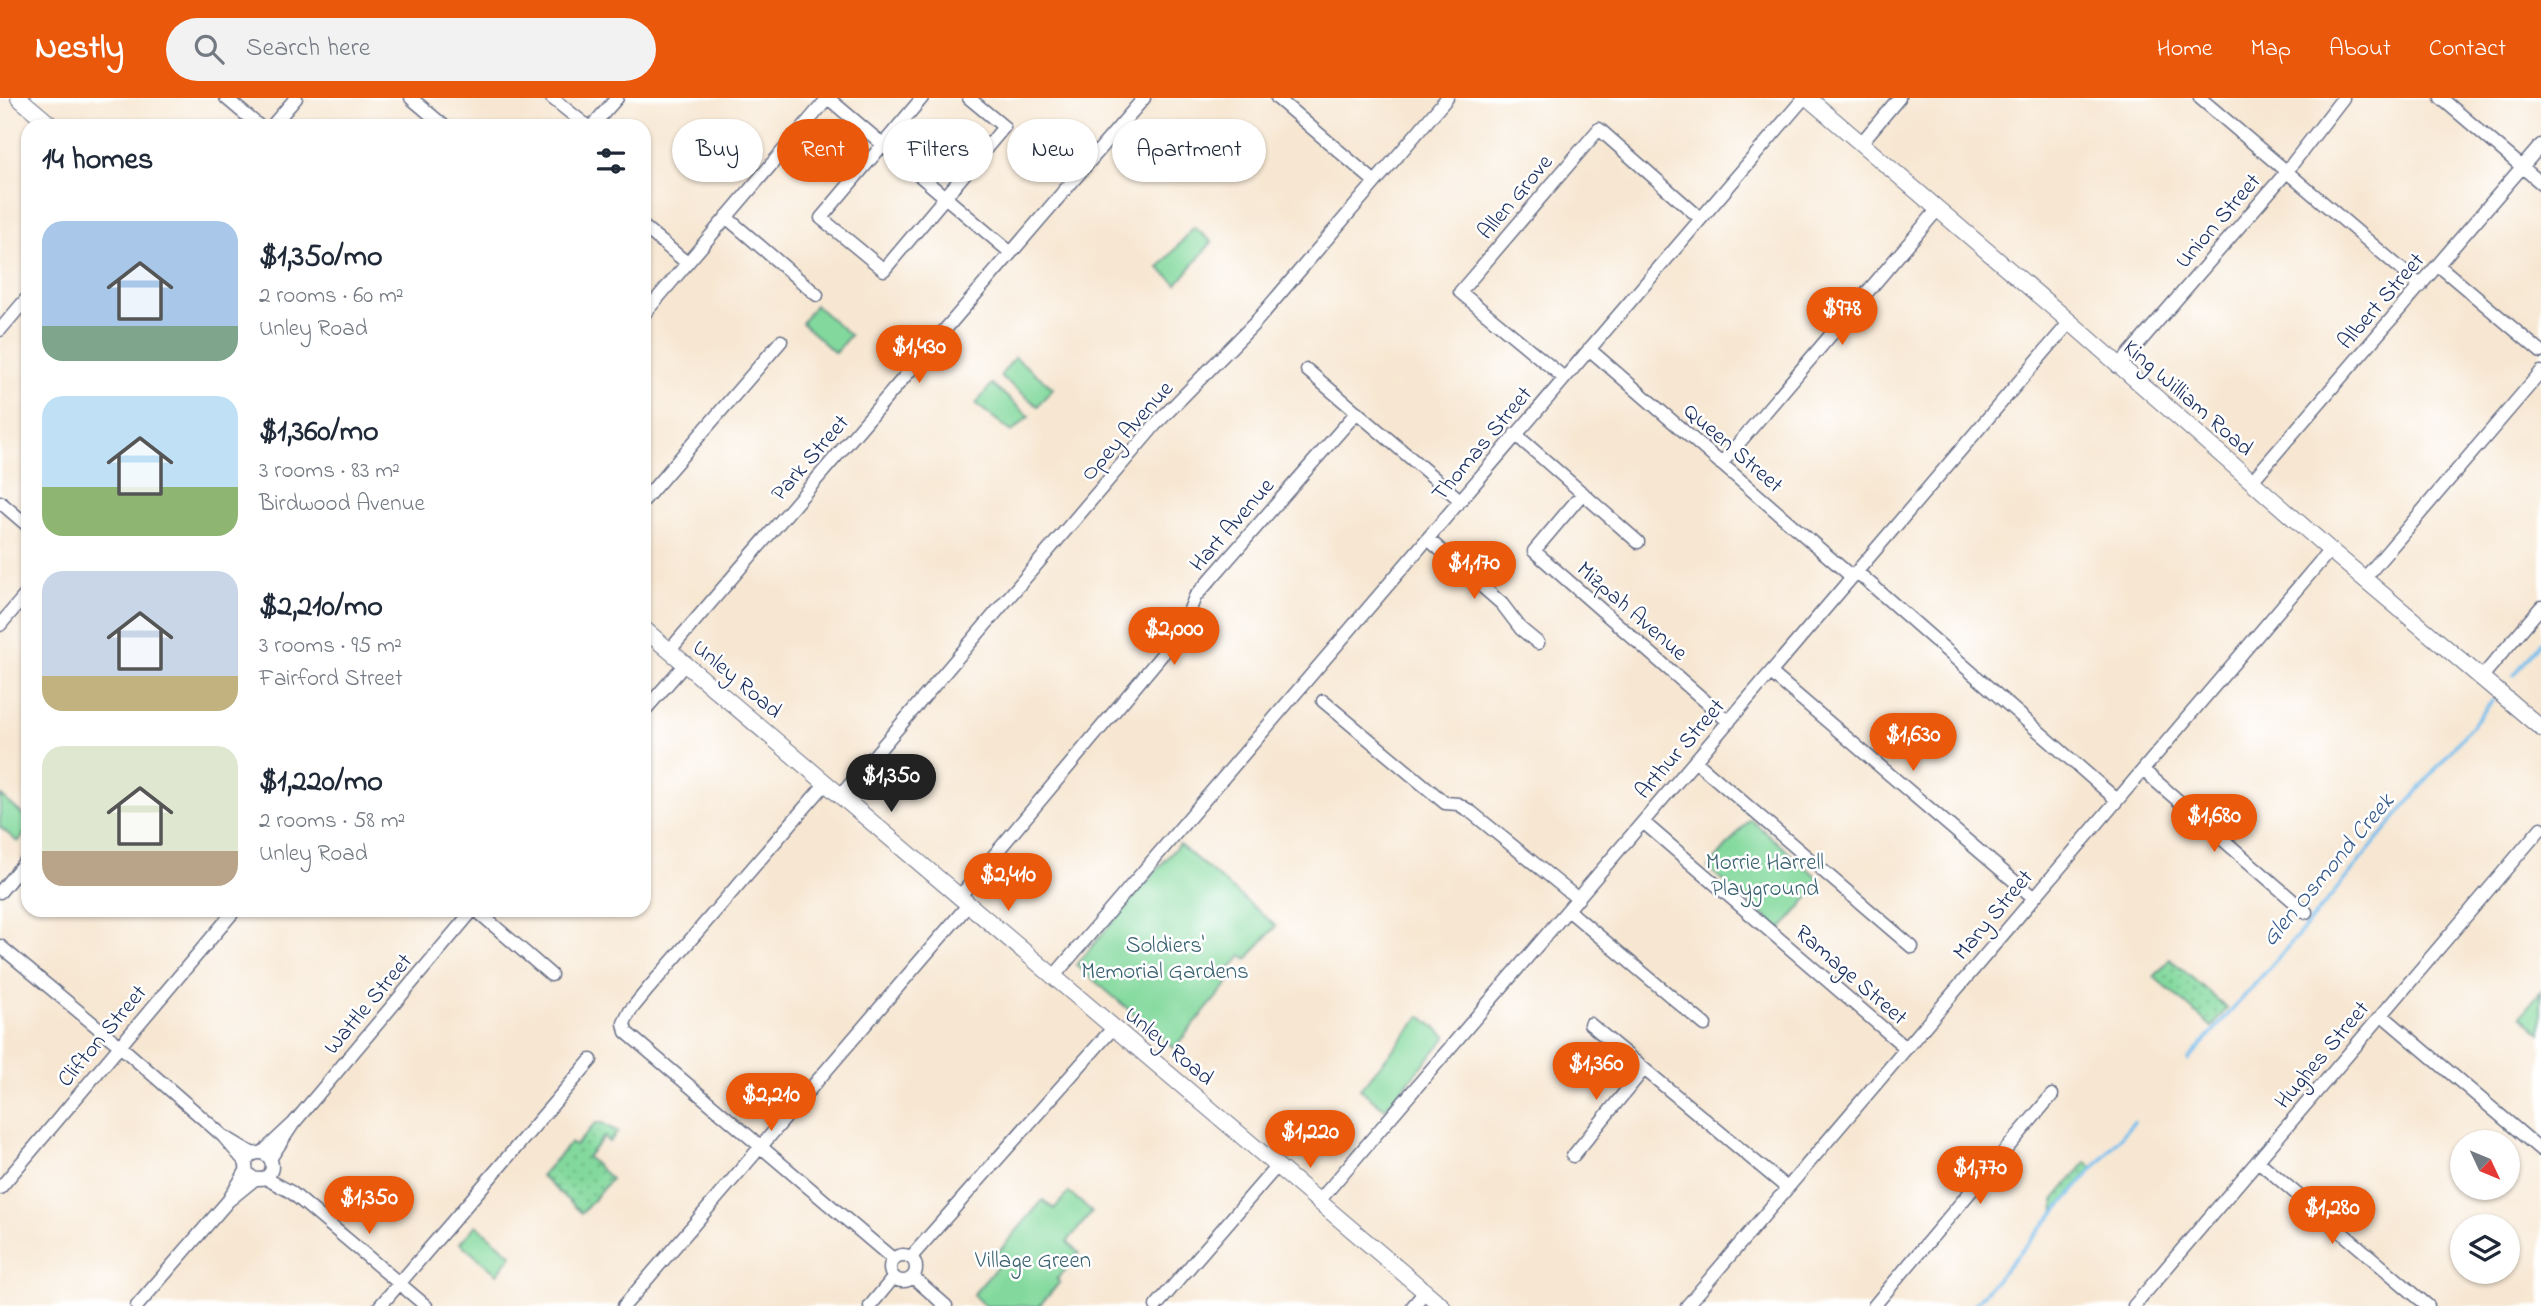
<!DOCTYPE html>
<meta charset="utf-8">
<style>
:root{--surface:#fff;--page:#f2f2f3;--text:#1f2937;--muted:#747a83;--accent:#ea580c}
body{margin:0;font-family:"Indie Flower",sans-serif;background:var(--page);color:var(--text);height:100vh;display:flex;flex-direction:column;font-size:26px;white-space:nowrap}
*{box-sizing:border-box;margin:0}
p{font-size:23px;color:var(--muted)}
.icon{flex:none;width:38px;height:38px;fill:none;stroke:currentColor;stroke-width:2;stroke-linecap:round;stroke-linejoin:round}
.map{position:relative;flex:1;overflow:hidden}
.drawer{position:absolute;left:21px;top:21px;width:630px;height:798px;display:flex;flex-direction:column;background:var(--surface);border-radius:21px;box-shadow:0 2px 5px #0004}
.drawer>*{flex:none}
.banner{position:absolute;left:672px;top:21px;width:665px;height:63px;display:flex;gap:14px}
.needle{width:46px;rotate:134deg}
.buttons{position:absolute;left:2450px;top:1032px;display:grid;gap:14px}
.buttons a{display:grid;place-items:center;width:70px;height:70px;border-radius:50%;background:var(--surface);box-shadow:0 2px 5px #0004;font-size:35px}
.price{position:absolute;translate:-50% -60px;padding:0 16px;border-radius:24px;background:var(--accent);color:#fff;font-size:23px;line-height:46px;filter:drop-shadow(0 2px 4px #0008)}
.price::after{content:'';position:absolute;left:50%;top:42px;width:21px;height:16px;margin-left:-10px;background:inherit;clip-path:polygon(0 0,100% 0,50% 100%)}
.price.selected{background:#222;color:#fff}
ul{padding:0;list-style:none}
li{display:flex;align-items:center;gap:21px;height:175px;padding:0 21px}
li span{display:grid;place-items:center;flex:none;width:196px;height:140px;border-radius:21px;color:#555}
li>.icon{margin-inline-start:auto}
span .icon{width:84px;height:84px;fill:#fffc;stroke-width:1}
li b{font-size:30px}
h2{display:flex;justify-content:space-between;align-items:center;height:84px;padding:0 21px;font-size:30px}
.tag{padding:0 24px;border-radius:32px;background:var(--surface);box-shadow:0 2px 5px #0004;font-size:24px;line-height:63px}
.tag.selected{background:var(--accent);color:#fff}
header{display:flex;align-items:center;gap:42px;box-sizing:border-box;height:98px;padding:0 35px;background:var(--accent);color:#fff}
header strong{font-size:33px}
nav{display:flex;gap:38px;margin-inline-start:auto;font-size:24px}
.search{width:490px;height:63px;background:var(--page);display:flex;align-items:center;gap:18px;box-sizing:border-box;padding:0 24px;border-radius:38px;color:var(--muted);font-size:26px}
.map>svg:first-child{display:block}
.grass{fill:url(#grass-dots);stroke:#4f847e;stroke-width:2}
.park{fill:#83d99d;stroke:#4f847e;stroke-width:2}
.lines{fill:none;stroke-linecap:round;stroke-linejoin:round}
.stream{stroke:#76beee;stroke-width:3.5}
.minor-casing{stroke:#686f87;stroke-width:15}
.major-casing{stroke:#686f87;stroke-width:18}
.minor{stroke:#fff;stroke-width:12}
.major{stroke:#fff;stroke-width:16}
.labels{text-anchor:middle;stroke-width:5;stroke-linejoin:round;paint-order:stroke}
.street-label{font-size:23px;fill:#1b2f5e;stroke:#fff}
.park-label{font-size:23px;fill:#3a6271;stroke:#fff}
.water-label{font-size:24px;font-style:italic;fill:#365a89;stroke:#fff}
</style>
<header>
<strong>Nestly</strong>
<div class="search"><svg class="icon" aria-label="search" viewBox="0 0 24 24"><circle cx="10" cy="10" r="6"/><path d="M15 15l6 6"/></svg>Search here</div>
<nav><a>Home</a><a>Map</a><a>About</a><a>Contact</a></nav>
</header>
<div class="map">
<svg width="2541" height="1208" viewBox="0 0 2541 1208">
<defs>
<pattern id="grass-dots" width="8" height="8" patternUnits="userSpaceOnUse" patternTransform="scale(1.75)"><rect width="8" height="8" fill="#83d99d"/><path d="M2 2h.1M6 6h.1" fill="none" stroke="#6ab083" stroke-width="1.8" stroke-linecap="round"/></pattern>
</defs>
<rect width="100%" height="100%" fill="#fff"/>
<filter id="ink" filterUnits="userSpaceOnUse"><feTurbulence type="fractalNoise" baseFrequency=".0143" numOctaves="2"/><feDisplacementMap in="SourceGraphic" scale="14" xChannelSelector="R" yChannelSelector="G"/><feConvolveMatrix kernelMatrix="1 2 1 2 8 2 1 2 1" color-interpolation-filters="sRGB"/></filter>
<filter id="wash" filterUnits="userSpaceOnUse"><feTurbulence type="fractalNoise" baseFrequency=".00686" numOctaves="4" result="noise"/><feDisplacementMap in="SourceGraphic" scale="28" xChannelSelector="R" yChannelSelector="G"/><feGaussianBlur stdDeviation="1.57" result="paint"/><feColorMatrix in="noise" values="0 0 0 0 0 0 0 0 0 0 0 0 0 0 0 0 0 1.4 0 .05"/><feComposite in="paint" operator="in"/></filter>
<g filter="url(#wash)">
<rect width="100%" height="100%" fill="#f7e7d2"/>
<path class="grass" d="M 2170,861 L 2227,910 L 2212,929 L 2154,879 Z
M 596,1025 L 602,1025 L 618,1034 L 609,1044 L 604,1039 L 587,1059 L 611,1081 L 582,1115 L 541,1078 L 570,1045 L 575,1048 Z
M 2086,1064 L 2093,1070 L 2055,1114 L 2054,1102 Z"/>
<path class="park" d="M 1194,129 L 1212,144 L 1177,186 L 1159,170 Z
M 815,207 L 850,237 L 835,255 L 802,225 Z
M 1015,259 L 1053,290 L 1038,308 L 1000,278 Z
M 992,286 L 1029,318 L 1012,334 L 976,306 Z
M 0,697 L 28,721 L 28,732 L 18,744 L 0,729 Z
M 1750,721 L 1822,783 L 1781,832 L 1708,770 Z
M 1179,746 L 1276,828 L 1247,861 L 1242,857 L 1226,876 L 1231,882 L 1174,950 L 1076,867 Z
M 2541,893 L 2541,935 L 2521,917 Z
M 1421,918 L 1447,939 L 1385,1011 L 1360,991 Z
M 1069,1094 L 1092,1114 L 1067,1144 L 1079,1155 L 1057,1181 L 1060,1184 L 1039,1208 L 985,1208 L 973,1197 L 1001,1164 L 995,1158 L 1043,1102 L 1054,1111 Z
M 476,1127 L 512,1157 L 497,1176 L 460,1145 Z"/>
<g class="lines">
<path class="stream" d="M 2514,577 L 2541,544
M 2188,962 L 2307,827 L 2493,602
M 1973,1208 L 2134,1024"/>
</g>
</g>
<g filter="url(#ink)">
<g class="lines">
<defs>
<path id="minor" d="M 226,0 L 259,28
M 411,0 L 444,28
M 552,0 L 587,28
M 828,0 L 1011,155
M 922,0 L 821,120 L 884,172 L 1004,29 L 969,0
M 1277,0 L 1375,84
M 2200,0 L 2421,188
M 2441,0 L 2541,85
M 272,28 L 296,0
M 592,28 L 617,0
M 1861,45 L 1899,0
M 726,119 L 817,197
M 644,129 L 687,165
M 2438,167 L 2541,254
M 644,216 L 828,0
M 0,232 L 28,199
M 1589,251 L 1852,479
M 2118,269 L 2283,78 L 2343,0
M 1307,272 L 1460,402
M 1563,279 L 1460,194 L 1599,31 L 1700,120
M 1515,336 L 1638,444
M 1721,366 L 1938,111
M 2251,384 L 2541,47
M 1583,395 L 1534,453 L 1729,624
M 644,402 L 781,243
M 0,404 L 28,428
M 1428,441 L 1502,506 L 1521,531 L 1538,545
M 1857,474 L 2117,702
M 2364,481 L 2541,274
M 0,527 L 28,494
M 669,553 L 1144,0
M 1771,575 L 2034,800
M 2481,580 L 2541,509
M 1323,603 L 1445,705 L 1458,706 L 1471,714 L 1578,801
M 644,613 L 686,565
M 1695,663 L 1912,849
M 2143,672 L 2306,814
M 826,685 L 648,891 L 630,913 L 624,925 L 626,934 L 893,1161
M 841,697 L 1155,327 L 1254,226 L 1447,0
M 1643,724 L 1906,950
M 0,794 L 28,760
M 960,798 L 1181,534 L 1195,499 L 1357,314
M 476,812 L 551,877
M 1568,812 L 1705,927
M 0,848 L 120,948 L 223,1038
M 1054,878 L 1804,0
M 2382,917 L 2541,1052
M 1590,926 L 1787,1090
M 293,1026 L 473,812
M246 1068a13 13 0 1 1 26 0a13 13 0 1 1-26 0Z
M 262,1055 L 293,1026 L 270,1061
M 1573,1058 L 1644,971
M 2258,1063 L 2428,1208
M 246,1065 L 223,1038 L 253,1056
M 246,1073 L 228,1103 L 255,1081
M 265,1080 L 291,1094 L 426,1208
M 0,1090 L 235,812
M 1319,1103 L 2070,224
M890 1170a13 13 0 1 1 26 0a13 13 0 1 1-26 0Z
M 911,1159 L 1114,929
M 913,1179 L 946,1208
M 137,1208 L 228,1103
M 380,1208 L 591,962
M 624,1208 L 969,806
M 870,1208 L 894,1179
M 1156,1208 L 1277,1068
M 1413,1208 L 1425,1194
M 1687,1208 L 2330,452
M 1874,1208 L 2052,997
M 2134,1208 L 2541,730"/>
<path id="major" d="M 19,0 L 52,28
M 1808,0 L 2070,224 L 2330,452 L 2541,630
M 644,531 L 1442,1208"/>
</defs>
<use href="#minor" class="minor-casing"/>
<use href="#major" class="major-casing"/>
<use href="#minor" class="minor"/>
<use href="#major" class="major"/>
</g>
</g>
<g class="labels">
<g class="street-label">
<text transform="translate(1514 98) rotate(-50)" y="8">Allen Grove</text>
<text transform="translate(2217 122) rotate(-49)" y="8">Union Street</text>
<text transform="translate(2380 202) rotate(-49)" y="8">Albert Street</text>
<text transform="translate(2189 299) rotate(41)" y="8">King William Road</text>
<text transform="translate(1126 332) rotate(-48)" y="8">Opey Avenue</text>
<text transform="translate(1481 345) rotate(-50)" y="8">Thomas Street</text>
<text transform="translate(1734 349) rotate(41)" y="8">Queen Street</text>
<text transform="translate(809 359) rotate(-49)" y="8">Park Street</text>
<text transform="translate(1231 426) rotate(-49)" y="8">Hart Avenue</text>
<text transform="translate(1633 512) rotate(41)" y="8">Mizpah Avenue</text>
<text transform="translate(738 580) rotate(40)" y="8">Unley Road</text>
<text transform="translate(1679 650) rotate(-49)" y="8">Arthur Street</text>
<text transform="translate(1992 816) rotate(-50)" y="8">Mary Street</text>
<text transform="translate(1852 876) rotate(41)" y="8">Ramage Street</text>
<text transform="translate(367 905) rotate(-50)" y="8">Wattle Street</text>
<text transform="translate(101 937) rotate(-50)" y="8">Clifton Street</text>
<text transform="translate(1170 947) rotate(40)" y="8">Unley Road</text>
<text transform="translate(2321 956) rotate(-50)" y="8">Hughes Street</text>
</g>
<g class="park-label">
<text x="1765" y="771">Morrie Harrell<tspan x="1765" dy="26">Playground</tspan></text>
<text x="1165" y="854">Soldiers'<tspan x="1165" dy="26">Memorial Gardens</tspan></text>
<text x="1033" y="1169">Village Green</text>
</g>
<g class="water-label">
<text transform="translate(2327 771) rotate(-50)" y="8">Glen Osmond Creek</text>
</g>
</g>
</svg>
<div class="buttons">
<a><svg class="needle" viewBox="-14 -14 28 28"><path d="M0-13l5 13h-10z" fill="#e53935"/><path d="M0 13l5-13h-10z" fill="#747a83"/></svg></a>
<a><svg class="icon" aria-label="layers" viewBox="0 0 24 24"><path d="M12 4l9 5-9 5-9-5zM3 14l9 5 9-5"/></svg></a>
</div>
<b class="price" style="left:1842px;top:249px">$978</b>
<b class="price" style="left:919px;top:287px">$1,430</b>
<b class="price" style="left:1474px;top:503px">$1,170</b>
<b class="price" style="left:1174px;top:569px">$2,000</b>
<b class="price" style="left:1913px;top:675px">$1,630</b>
<b class="price selected" style="left:891px;top:716px">$1,350</b>
<b class="price" style="left:2214px;top:756px">$1,680</b>
<b class="price" style="left:1008px;top:815px">$2,410</b>
<b class="price" style="left:1596px;top:1004px">$1,360</b>
<b class="price" style="left:771px;top:1035px">$2,210</b>
<b class="price" style="left:1310px;top:1072px">$1,220</b>
<b class="price" style="left:1980px;top:1108px">$1,770</b>
<b class="price" style="left:369px;top:1138px">$1,350</b>
<b class="price" style="left:2332px;top:1148px">$1,280</b>
<div class="banner">
<a class="tag">Buy</a>
<a class="tag selected">Rent</a>
<a class="tag">Filters</a>
<a class="tag">New</a>
<a class="tag">Apartment</a>
</div>
<section class="drawer">
<h2>14 homes<svg class="icon" aria-label="filters" viewBox="0 0 24 24"><path d="M4 7h16M4 17h16"/><circle cx="9" cy="7" r="2"/><circle cx="15" cy="17" r="2"/></svg></h2>
<ul>
<li><span style="background:linear-gradient(#a9c7e8 75%,#7fa58c 0)"><svg class="icon" aria-label="home" viewBox="0 0 24 24"><path d="M3 11l9-7 9 7M6 9v11h12V9"/></svg></span><div><b>$1,350/mo</b><p>2 rooms · 60 m²</p><p>Unley Road</p></div></li>
<li><span style="background:linear-gradient(#bfe0f5 65%,#8fb573 0)"><svg class="icon" aria-label="home" viewBox="0 0 24 24"><path d="M3 11l9-7 9 7M6 9v11h12V9"/></svg></span><div><b>$1,360/mo</b><p>3 rooms · 83 m²</p><p>Birdwood Avenue</p></div></li>
<li><span style="background:linear-gradient(#c9d6e8 75%,#c2b280 0)"><svg class="icon" aria-label="home" viewBox="0 0 24 24"><path d="M3 11l9-7 9 7M6 9v11h12V9"/></svg></span><div><b>$2,210/mo</b><p>3 rooms · 95 m²</p><p>Fairford Street</p></div></li>
<li><span style="background:linear-gradient(#dfe7d0 75%,#b9a48a 0)"><svg class="icon" aria-label="home" viewBox="0 0 24 24"><path d="M3 11l9-7 9 7M6 9v11h12V9"/></svg></span><div><b>$1,220/mo</b><p>2 rooms · 58 m²</p><p>Unley Road</p></div></li>
</ul>
</section>
</div>
